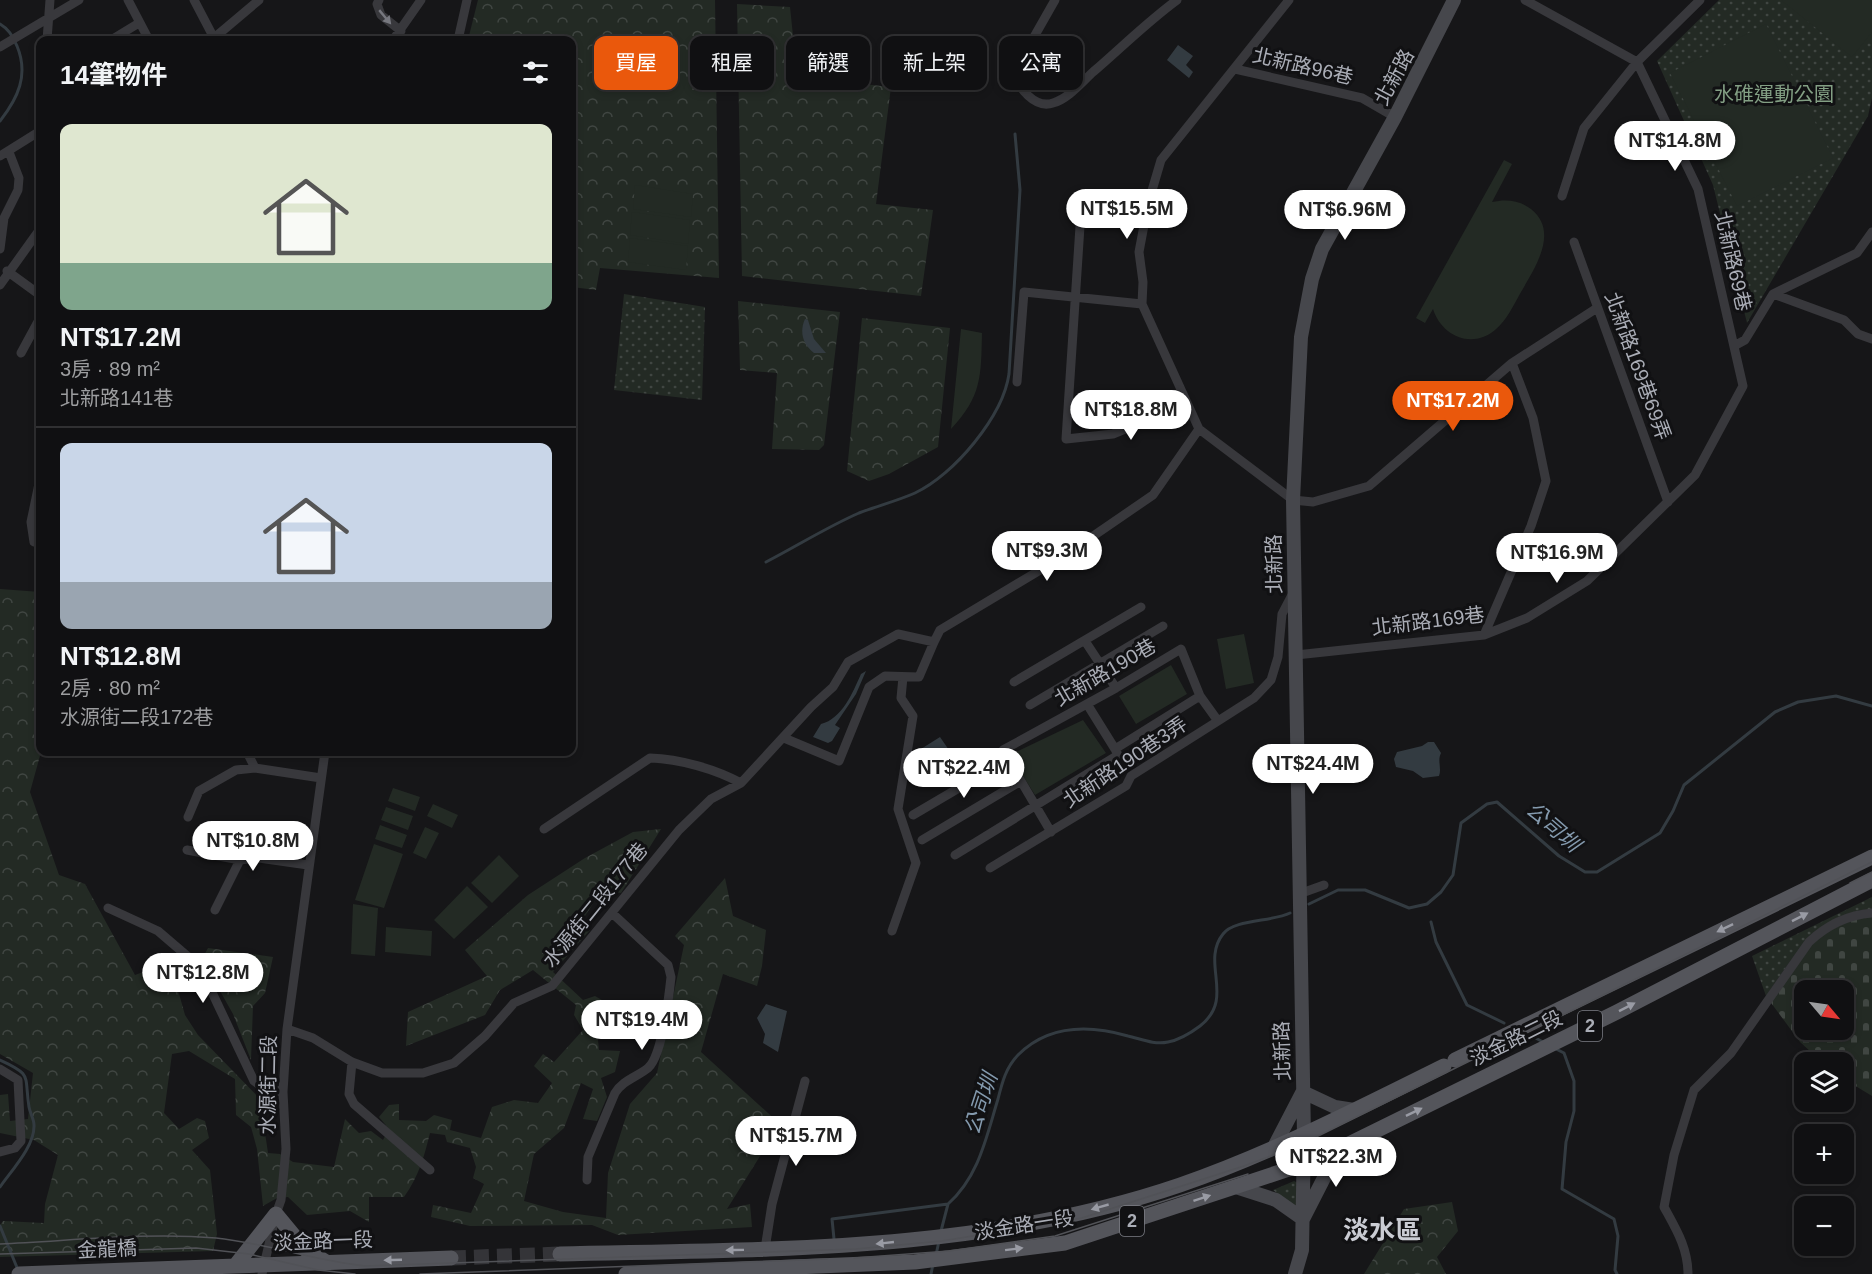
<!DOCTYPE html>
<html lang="zh-TW">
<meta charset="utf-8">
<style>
:root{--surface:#101012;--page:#1e1e20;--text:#f1f3f6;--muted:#9c9d9f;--line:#303032;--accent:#ea580c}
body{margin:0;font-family:Arial,"Noto Sans TC",sans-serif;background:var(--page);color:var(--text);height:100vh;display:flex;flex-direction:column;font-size:22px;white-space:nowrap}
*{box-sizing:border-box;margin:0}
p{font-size:20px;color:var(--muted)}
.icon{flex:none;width:33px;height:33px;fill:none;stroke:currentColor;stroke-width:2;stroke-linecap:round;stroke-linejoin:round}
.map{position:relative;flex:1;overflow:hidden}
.details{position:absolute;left:36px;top:36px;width:540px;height:720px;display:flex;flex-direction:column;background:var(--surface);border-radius:12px;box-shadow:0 3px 9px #0003,0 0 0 2px var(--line)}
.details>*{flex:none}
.hud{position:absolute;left:594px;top:36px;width:570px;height:54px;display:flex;gap:12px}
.needle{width:39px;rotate:119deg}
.fabs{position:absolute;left:1794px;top:980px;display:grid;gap:12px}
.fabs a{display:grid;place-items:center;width:60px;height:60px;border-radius:12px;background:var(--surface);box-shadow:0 3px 9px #0003,0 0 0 2px var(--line);font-size:30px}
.price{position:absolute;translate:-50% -51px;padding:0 14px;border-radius:21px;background:#fff;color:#222;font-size:20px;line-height:39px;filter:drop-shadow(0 2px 3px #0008)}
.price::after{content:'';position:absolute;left:50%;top:36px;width:18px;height:14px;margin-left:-9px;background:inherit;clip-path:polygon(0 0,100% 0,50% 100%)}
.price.current{background:var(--accent);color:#fff}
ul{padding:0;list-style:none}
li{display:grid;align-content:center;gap:12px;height:318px;padding:0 24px}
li+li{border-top:2px solid var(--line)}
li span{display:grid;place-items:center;height:186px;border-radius:12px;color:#555}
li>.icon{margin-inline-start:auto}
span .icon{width:108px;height:108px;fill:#fffc;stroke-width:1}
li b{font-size:26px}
h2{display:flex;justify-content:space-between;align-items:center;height:72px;padding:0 24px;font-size:26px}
.pill{padding:0 21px;border-radius:12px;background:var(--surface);box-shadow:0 3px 9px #0003,0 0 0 2px var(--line);font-size:21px;line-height:54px}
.pill.current{background:var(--accent);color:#fff}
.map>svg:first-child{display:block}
.grass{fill:url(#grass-dots)}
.forest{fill:url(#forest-crowns)}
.cemetery{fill:url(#cemetery-stones);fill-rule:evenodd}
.garden{fill:#232a24}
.water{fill:#333b41}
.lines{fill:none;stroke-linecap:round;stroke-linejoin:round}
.stream{stroke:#333b41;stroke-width:3}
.primary-tunnel{stroke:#343438;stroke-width:15;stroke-dasharray:15 8;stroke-linecap:butt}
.minor{stroke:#38383c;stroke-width:9}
.secondary{stroke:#46474c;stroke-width:14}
.primary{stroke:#54555b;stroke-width:15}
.tram{stroke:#515257;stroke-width:1.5}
.oneway{fill:#77787f}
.oneway2{fill:#999ba4}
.labels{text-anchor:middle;stroke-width:6;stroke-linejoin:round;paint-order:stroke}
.shield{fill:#111113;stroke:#7c7e85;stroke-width:1.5}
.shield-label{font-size:18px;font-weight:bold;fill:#aaadb6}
.street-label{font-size:20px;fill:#aaadb6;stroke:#111113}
.park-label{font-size:20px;fill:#839f84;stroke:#111113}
.water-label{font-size:21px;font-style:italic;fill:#849aae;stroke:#111113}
.district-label{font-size:26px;font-weight:bold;fill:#caccd3;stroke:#111113}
</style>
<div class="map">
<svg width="1872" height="1274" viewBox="0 0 1872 1274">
<defs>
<pattern id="grass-dots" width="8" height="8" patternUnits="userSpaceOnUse" patternTransform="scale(1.5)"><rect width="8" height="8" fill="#232a24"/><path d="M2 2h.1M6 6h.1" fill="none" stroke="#404642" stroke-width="1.8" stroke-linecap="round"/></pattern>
<pattern id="forest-crowns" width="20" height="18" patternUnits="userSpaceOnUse" patternTransform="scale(1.5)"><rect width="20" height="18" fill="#232a24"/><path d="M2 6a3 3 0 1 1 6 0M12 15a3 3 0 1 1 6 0" fill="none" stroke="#404642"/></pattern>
<pattern id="cemetery-stones" width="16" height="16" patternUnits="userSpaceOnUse" patternTransform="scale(1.5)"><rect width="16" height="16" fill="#232a24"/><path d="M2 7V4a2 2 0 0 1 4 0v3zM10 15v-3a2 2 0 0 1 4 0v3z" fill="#404642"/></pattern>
</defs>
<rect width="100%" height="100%" fill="#161618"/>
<path class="grass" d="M 1719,0 L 1872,0 L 1872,98 L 1868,116 L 1747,323 L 1713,185 L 1657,61 Z
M 624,294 L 705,307 L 702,400 L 614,390 Z
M 1872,897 L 1872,909 C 1817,914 1795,955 1766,996 L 1752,956 Z
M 1294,1181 L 1298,1183 L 1298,1209 L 1273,1190 Z"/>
<path class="forest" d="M 478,0 L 715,0 L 719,278 L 600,268 L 596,290 L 572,287 L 572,40 L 468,40 Z
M 737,4 L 790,7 L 793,36 L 817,79 L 891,87 L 876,204 L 933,210 L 921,296 L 742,276 Z
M 738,301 L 840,312 L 824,445 L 819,450 L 772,449 L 777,373 L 740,370 Z
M 862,318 L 950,328 L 938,447 L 889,474 L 869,481 L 847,471 Z
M 0,589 L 40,592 L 40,695 L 34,703 L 40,726 L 41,752 L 30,792 L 59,875 L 85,884 L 135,975 L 170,962 L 185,1015 L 198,1035 L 260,1099 L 268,1153 L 280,1154 L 293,1162 L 334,1167 L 345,1119 L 359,1133 L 371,1131 L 383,1140 L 389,1129 L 379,1117 L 389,1105 L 399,1104 L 399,1120 L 426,1121 L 434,1115 L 452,1120 L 450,1130 L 481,1138 L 492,1107 L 514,1100 L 538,1103 L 552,1083 L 534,1066 L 543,1054 L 554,1062 L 583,1030 L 574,1015 L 576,1005 L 533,970 L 500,990 L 485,1015 L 406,1046 L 408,1012 L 487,976 L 465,950 L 528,895 L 585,858 L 633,832 L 661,829 L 621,893 L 602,890 L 581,922 L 590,930 L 553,972 L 583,1000 L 595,996 L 622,1012 L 597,1030 L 599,1050 L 620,1051 L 615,1072 L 601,1078 L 607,1097 L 597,1121 L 583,1119 L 593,1089 L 581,1083 L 564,1128 L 534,1154 L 524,1201 L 563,1212 L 606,1218 L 608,1173 L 630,1104 L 657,1073 L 684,945 L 675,936 L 725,878 L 733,916 L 766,930 L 762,966 L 757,986 L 723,974 L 701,1052 L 780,1124 L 727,1209 L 750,1204 L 752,1227 L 618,1235 L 592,1225 L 470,1226 L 431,1217 L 433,1205 L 471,1213 L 484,1184 L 473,1178 L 476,1167 L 470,1148 L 447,1142 L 445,1135 L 430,1133 C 424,1157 419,1176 404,1197 L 369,1197 L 369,1222 L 350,1211 L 307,1215 L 288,1197 L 277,1198 L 263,1206 L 257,1149 L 251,1127 L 236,1115 L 235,1079 L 189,1051 L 172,1054 L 164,1113 L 179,1129 L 197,1118 L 205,1121 L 209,1138 L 192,1150 L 210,1170 L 217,1234 L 213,1251 L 0,1257 L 0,1225 L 3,1221 L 44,1223 L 45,1204 L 58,1155 L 34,1140 L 0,1133 L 0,1095 L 8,1094 L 10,1121 L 28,1119 L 33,1073 L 0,1054 Z
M 208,948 L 273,957 L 265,993 L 253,1006 L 251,1060 L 233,1014 L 202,959 Z
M 1452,1202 L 1458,1231 L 1437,1257 L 1446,1274 L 1364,1274 L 1404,1209 Z"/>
<path class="cemetery" d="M 1872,916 L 1872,1096 L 1844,1079 L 1844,1062 L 1822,1062 L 1800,1042 L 1766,996 C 1795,962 1823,920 1872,916 ZM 1804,990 L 1844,990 L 1844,1029 L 1804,1029 Z"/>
<path class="garden" d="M 1781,0 L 1872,0 L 1872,32 L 1852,57 Z
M 1766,24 L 1833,158 L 1737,206 L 1670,73 Z
M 1504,160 L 1512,164 L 1492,202 C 1506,199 1519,200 1531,209 C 1560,232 1534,269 1521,292 C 1513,306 1507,320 1495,330 C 1471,350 1441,335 1433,309 L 1425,323 L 1416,318 Z
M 635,185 L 693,194 L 691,217 L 633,209 Z
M 632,212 L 690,220 L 688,244 L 630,235 Z
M 630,238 L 688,246 L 686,270 L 628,262 Z
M 961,329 L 982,333 C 981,376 982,396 951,429 Z
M 1244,634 L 1254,683 L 1226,689 L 1217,639 Z
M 1171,665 L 1187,694 L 1136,724 L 1119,696 Z
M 1083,720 L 1106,753 L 1035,795 L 1010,755 Z
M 393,788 L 420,797 L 415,811 L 388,801 Z
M 433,804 L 458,815 L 452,828 L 427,816 Z
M 386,807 L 413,816 L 408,830 L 381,820 Z
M 380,825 L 407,835 L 402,848 L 375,839 Z
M 425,827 L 439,833 L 426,859 L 413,853 Z
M 374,844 L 403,854 L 384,908 L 355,900 Z
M 499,855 L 519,876 L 492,903 L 471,883 Z
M 467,886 L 488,907 L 454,939 L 434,920 Z
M 353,904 L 378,908 L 375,956 L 351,954 Z
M 386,927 L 432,931 L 431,956 L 385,952 Z"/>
<path class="water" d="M 1178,45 L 1193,56 L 1186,65 L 1193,72 L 1189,78 L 1167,60 Z
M 805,319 L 808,320 L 814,339 L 826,353 L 814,353 C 803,345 799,332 805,319 Z
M 866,671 L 856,694 L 835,725 L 840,728 L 832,741 L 828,743 L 813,737 L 821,724 C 842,719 853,692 861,674 Z
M 940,737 L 951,753 L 923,771 L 913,754 Z
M 1428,742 L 1434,742 L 1441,753 C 1437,761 1442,768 1439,776 L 1423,778 L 1413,771 L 1396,767 L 1394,759 L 1397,752 L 1422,746 Z
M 766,1004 L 787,1011 L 778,1052 L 763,1043 L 765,1034 L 757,1018 Z"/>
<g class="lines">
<path class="stream" d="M 0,24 C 10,30 12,36 17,46 C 29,75 18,98 0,121
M 766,562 C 797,546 827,527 859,513 C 877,506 897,501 915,493 C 954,475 1003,416 1009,374 L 1020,190 L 1015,134
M 1309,904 L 1338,890 L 1365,890 L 1409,908 L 1427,904 L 1441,892 L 1453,875 L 1461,823 L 1487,804 L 1497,802 L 1559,856 L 1585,872 L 1597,872 L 1660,833 L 1673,811 L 1684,785 L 1775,712 L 1798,702 L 1836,696 L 1872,706
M 1431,922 L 1436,942 L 1467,1005 L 1504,1023
M 1532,1036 L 1543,1042
M 1556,1049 L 1564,1053 L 1574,1081 L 1574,1111 L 1566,1142 L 1562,1189 L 1614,1219 L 1618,1236 L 1615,1270 L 1617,1274
M 0,1060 C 33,1075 24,1075 29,1107 C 30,1113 34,1119 34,1125 C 35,1146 11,1171 0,1187
M 0,1226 L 18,1270
M 941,1231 L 948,1204
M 834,1239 L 832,1219 L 948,1204 C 979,1176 986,1138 998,1099 C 1002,1083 1006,1067 1018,1055 C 1049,1024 1090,1025 1128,1036 C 1141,1039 1154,1045 1168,1042 C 1179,1040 1192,1032 1200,1026 C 1236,998 1200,963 1223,934 C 1234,919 1272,922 1290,913
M 936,1255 L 939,1241
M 931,1274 L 933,1264"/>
<path class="primary-tunnel" d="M 451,1258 L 560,1254"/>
<path class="minor" d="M 128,0 L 149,40
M 194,0 L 215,40
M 379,0 L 377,4 L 381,15 L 401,31
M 1055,0 L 1014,72 C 1018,88 1035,109 1053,103 C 1068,99 1082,82 1093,72 C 1121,48 1147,22 1177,0
M 1289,0 L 1161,160 L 1148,204 L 1139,252 L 1143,282 L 1142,304 L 1199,429 L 1293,500 L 1313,502 L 1369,486 L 1512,363 L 1597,308
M 1525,0 L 1637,62 L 1700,0
M 214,38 L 259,0
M 47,40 L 50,0
M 111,40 L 139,23
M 393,40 L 421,0
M 458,40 L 467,0
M 0,47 L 79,0
M 1235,69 L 1362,98 L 1395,117
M 0,156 L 40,131
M 1148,204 L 1082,196 L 1066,439 L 1113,434 L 1186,404
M 1574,242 L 1668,502
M 0,249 L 4,218 L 18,190 L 19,178 L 9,152
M 7,271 L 40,295
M 0,285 L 40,229
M 1773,294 L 1844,320 L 1858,334 L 1872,339
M 1734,346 L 1745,340 L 1773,294 L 1857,253 L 1872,232
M 21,353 L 40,318
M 1017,382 L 1024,292 L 1142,304
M 34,542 L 31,522 L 40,479
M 1484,635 L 1531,526 L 1546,481 L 1533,418 L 1512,363
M 1085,641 L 1116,688
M 1296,655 L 1484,635 L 1527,618 L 1587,581 L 1695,475 L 1743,386 L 1698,189 L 1637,62 L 1584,128 L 1562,196
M 1014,682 L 1141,607
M 1087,704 L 1115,749
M 1030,705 L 1163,626
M 784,738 L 839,761 L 869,687 L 885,676 L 919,677 L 934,642
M 247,752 L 255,768
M 1008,759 L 1051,832
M 913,815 L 1008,759 L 1003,750 L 1116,688 L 1181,649 L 1200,696 L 1218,721 L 1254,698 L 1271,680 L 1278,657 L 1282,614 L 1293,593
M 188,817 L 199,791 L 236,770 L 255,768 L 321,778
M 544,829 L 650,758 C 680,759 715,769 741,783
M 922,840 L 1021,781
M 187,850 L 240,860
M 955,855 L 1118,755 L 1115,749 L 1200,696
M 990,868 L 1126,786 L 1131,776 L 1218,721
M 1299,894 L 1324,885
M 108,908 L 158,931 L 200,967 L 254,1081 L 262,1087 L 283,1092
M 215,910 L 240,860 L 259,858 L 308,865
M 892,931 L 916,863 L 898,809 L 913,716 L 901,698 L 903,677
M 287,1029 L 313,1038 L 352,1062 L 382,1073 L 423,1073 L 454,1063 L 485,1036 L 514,1003 L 552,986 L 679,830 L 711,799 L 741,783 L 811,707 L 833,687 L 848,662 L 898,634 L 934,642 L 940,630 L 1067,554 L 1153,495 L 1199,429
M 352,1062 L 349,1094 L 354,1104 L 430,1170
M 0,1069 L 18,1080 L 21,1141 L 15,1148 L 0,1152
M 587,1180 L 588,1157 L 615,1093 C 623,1080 637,1077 648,1068 C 662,1056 669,996 671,977 L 668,965 L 612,913
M 765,1249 L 772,1204 L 805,1081
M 262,1274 L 276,1214 L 281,1200 L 286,1149 L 283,1092 L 287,1029 L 325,752
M 1688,1274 C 1688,1248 1676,1229 1664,1207 L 1674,1155 L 1694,1090 L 1731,1053 L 1809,942 C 1826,926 1848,915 1872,913"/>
<path class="secondary" d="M 1303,1092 L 1335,1107 L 1354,1110
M 1274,1147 L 1302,1093
M 1236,1187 L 1276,1200 L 1303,1219 L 1326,1174 L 1349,1144
M 1295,1274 L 1302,1250 L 1304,1136 L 1293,500 L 1301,337 L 1312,279 L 1322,249 L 1395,117 L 1454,0"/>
<path class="primary" d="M 1455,1060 L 1872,857
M 560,1254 C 768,1249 981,1253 1180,1185 C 1272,1153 1357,1109 1444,1066
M 235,1266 L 276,1214 L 305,1249 L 326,1262
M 19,1274 L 451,1258
M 626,1274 L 915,1262 L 1065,1243 L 1304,1164 L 1349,1144 L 1617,1012 L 1872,880"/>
<path class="tram" d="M 1850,883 L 1872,872
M 0,1244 C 71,1241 145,1232 216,1238 C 266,1243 314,1261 365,1266 L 856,1249 L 942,1241 L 1082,1218 L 1244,1166 L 1300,1145 L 1872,862
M 0,1254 L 196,1248 L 249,1254 L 318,1270 L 355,1274
M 854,1258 L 949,1251 L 1055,1236 L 1248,1174
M 420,1274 L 827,1259"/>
</g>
<defs><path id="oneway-solid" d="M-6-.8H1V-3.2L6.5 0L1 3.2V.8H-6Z" transform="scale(1.5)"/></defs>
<use class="oneway" href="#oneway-solid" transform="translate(385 17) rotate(50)"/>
<g class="oneway2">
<use href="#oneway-solid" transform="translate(1800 917) rotate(-27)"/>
<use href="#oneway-solid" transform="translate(1725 928) rotate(154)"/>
<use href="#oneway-solid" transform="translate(1627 1007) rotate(-27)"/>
<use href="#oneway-solid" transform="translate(1414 1112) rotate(-26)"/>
<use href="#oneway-solid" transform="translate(1202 1198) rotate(-18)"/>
<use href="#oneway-solid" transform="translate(1100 1207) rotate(164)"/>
<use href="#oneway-solid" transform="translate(885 1243) rotate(174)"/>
<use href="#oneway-solid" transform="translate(1014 1249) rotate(-7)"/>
<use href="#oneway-solid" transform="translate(735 1250) rotate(179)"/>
<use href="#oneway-solid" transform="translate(393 1260) rotate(178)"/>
</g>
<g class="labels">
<g class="shield">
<rect x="1578" y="1011" width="24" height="30" rx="4.5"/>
<rect x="1120" y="1206" width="24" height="30" rx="4.5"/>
</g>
<g class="shield-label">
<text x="1590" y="1032">2</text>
<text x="1132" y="1227">2</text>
</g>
<g class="street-label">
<text transform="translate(1303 66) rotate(13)" y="7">北新路96巷</text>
<text transform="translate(1394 77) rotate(-62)" y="7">北新路</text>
<text transform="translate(1733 261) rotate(77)" y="7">北新路69巷</text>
<text transform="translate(1638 366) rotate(70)" y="7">北新路169巷69弄</text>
<text transform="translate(1274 564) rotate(-91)" y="7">北新路</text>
<text transform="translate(1428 621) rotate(-7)" y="7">北新路169巷</text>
<text transform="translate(1105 672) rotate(-30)" y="7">北新路190巷</text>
<text transform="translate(1125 762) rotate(-34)" y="7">北新路190巷3弄</text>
<text transform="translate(595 905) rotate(-51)" y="7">水源街二段177巷</text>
<text transform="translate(1516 1038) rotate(-26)" y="7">淡金路二段</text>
<text transform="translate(1282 1051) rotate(-92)" y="7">北新路</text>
<text transform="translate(268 1085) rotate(-89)" y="7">水源街二段</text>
<text transform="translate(1024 1225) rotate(-9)" y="7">淡金路一段</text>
<text transform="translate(323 1241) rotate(-2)" y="7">淡金路一段</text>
<text transform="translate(107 1249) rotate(-3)" y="7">金龍橋</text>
</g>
<g class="park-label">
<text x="1774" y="101">水碓運動公園</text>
</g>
<g class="water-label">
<text transform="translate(1553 827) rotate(41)" y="7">公司圳</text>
<text transform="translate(981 1104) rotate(-72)" y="7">公司圳</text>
</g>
<g class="district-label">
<text x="1382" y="1239">淡水區</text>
</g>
</g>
</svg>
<div class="fabs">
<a><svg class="needle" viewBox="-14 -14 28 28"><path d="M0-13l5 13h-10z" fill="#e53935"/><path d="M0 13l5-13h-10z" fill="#9c9d9f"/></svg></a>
<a><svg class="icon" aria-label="layers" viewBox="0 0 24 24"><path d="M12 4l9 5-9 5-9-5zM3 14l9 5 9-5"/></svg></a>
<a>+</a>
<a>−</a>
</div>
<b class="price" style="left:1675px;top:172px">NT$14.8M</b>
<b class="price" style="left:1127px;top:240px">NT$15.5M</b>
<b class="price" style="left:1345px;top:241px">NT$6.96M</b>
<b class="price current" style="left:1453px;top:432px">NT$17.2M</b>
<b class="price" style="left:1131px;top:441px">NT$18.8M</b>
<b class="price" style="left:1047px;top:582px">NT$9.3M</b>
<b class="price" style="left:1557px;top:584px">NT$16.9M</b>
<b class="price" style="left:1313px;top:795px">NT$24.4M</b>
<b class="price" style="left:964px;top:799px">NT$22.4M</b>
<b class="price" style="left:253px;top:872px">NT$10.8M</b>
<b class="price" style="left:203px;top:1004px">NT$12.8M</b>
<b class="price" style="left:642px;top:1051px">NT$19.4M</b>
<b class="price" style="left:796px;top:1167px">NT$15.7M</b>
<b class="price" style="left:1336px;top:1188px">NT$22.3M</b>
<div class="hud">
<a class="pill current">買屋</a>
<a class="pill">租屋</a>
<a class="pill">篩選</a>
<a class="pill">新上架</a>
<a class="pill">公寓</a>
</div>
<section class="details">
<h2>14筆物件<svg class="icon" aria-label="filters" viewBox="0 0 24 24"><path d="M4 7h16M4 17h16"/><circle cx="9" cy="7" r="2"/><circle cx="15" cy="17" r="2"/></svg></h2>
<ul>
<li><span style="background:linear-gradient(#dfe7d0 75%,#7fa58c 0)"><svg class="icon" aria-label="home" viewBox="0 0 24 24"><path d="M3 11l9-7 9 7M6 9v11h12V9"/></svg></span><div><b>NT$17.2M</b><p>3房 · 89 m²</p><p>北新路141巷</p></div></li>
<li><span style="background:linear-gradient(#c9d6e8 75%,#9aa5b1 0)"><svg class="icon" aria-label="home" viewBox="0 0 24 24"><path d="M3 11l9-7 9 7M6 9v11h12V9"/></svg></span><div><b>NT$12.8M</b><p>2房 · 80 m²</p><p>水源街二段172巷</p></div></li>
</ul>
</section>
</div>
